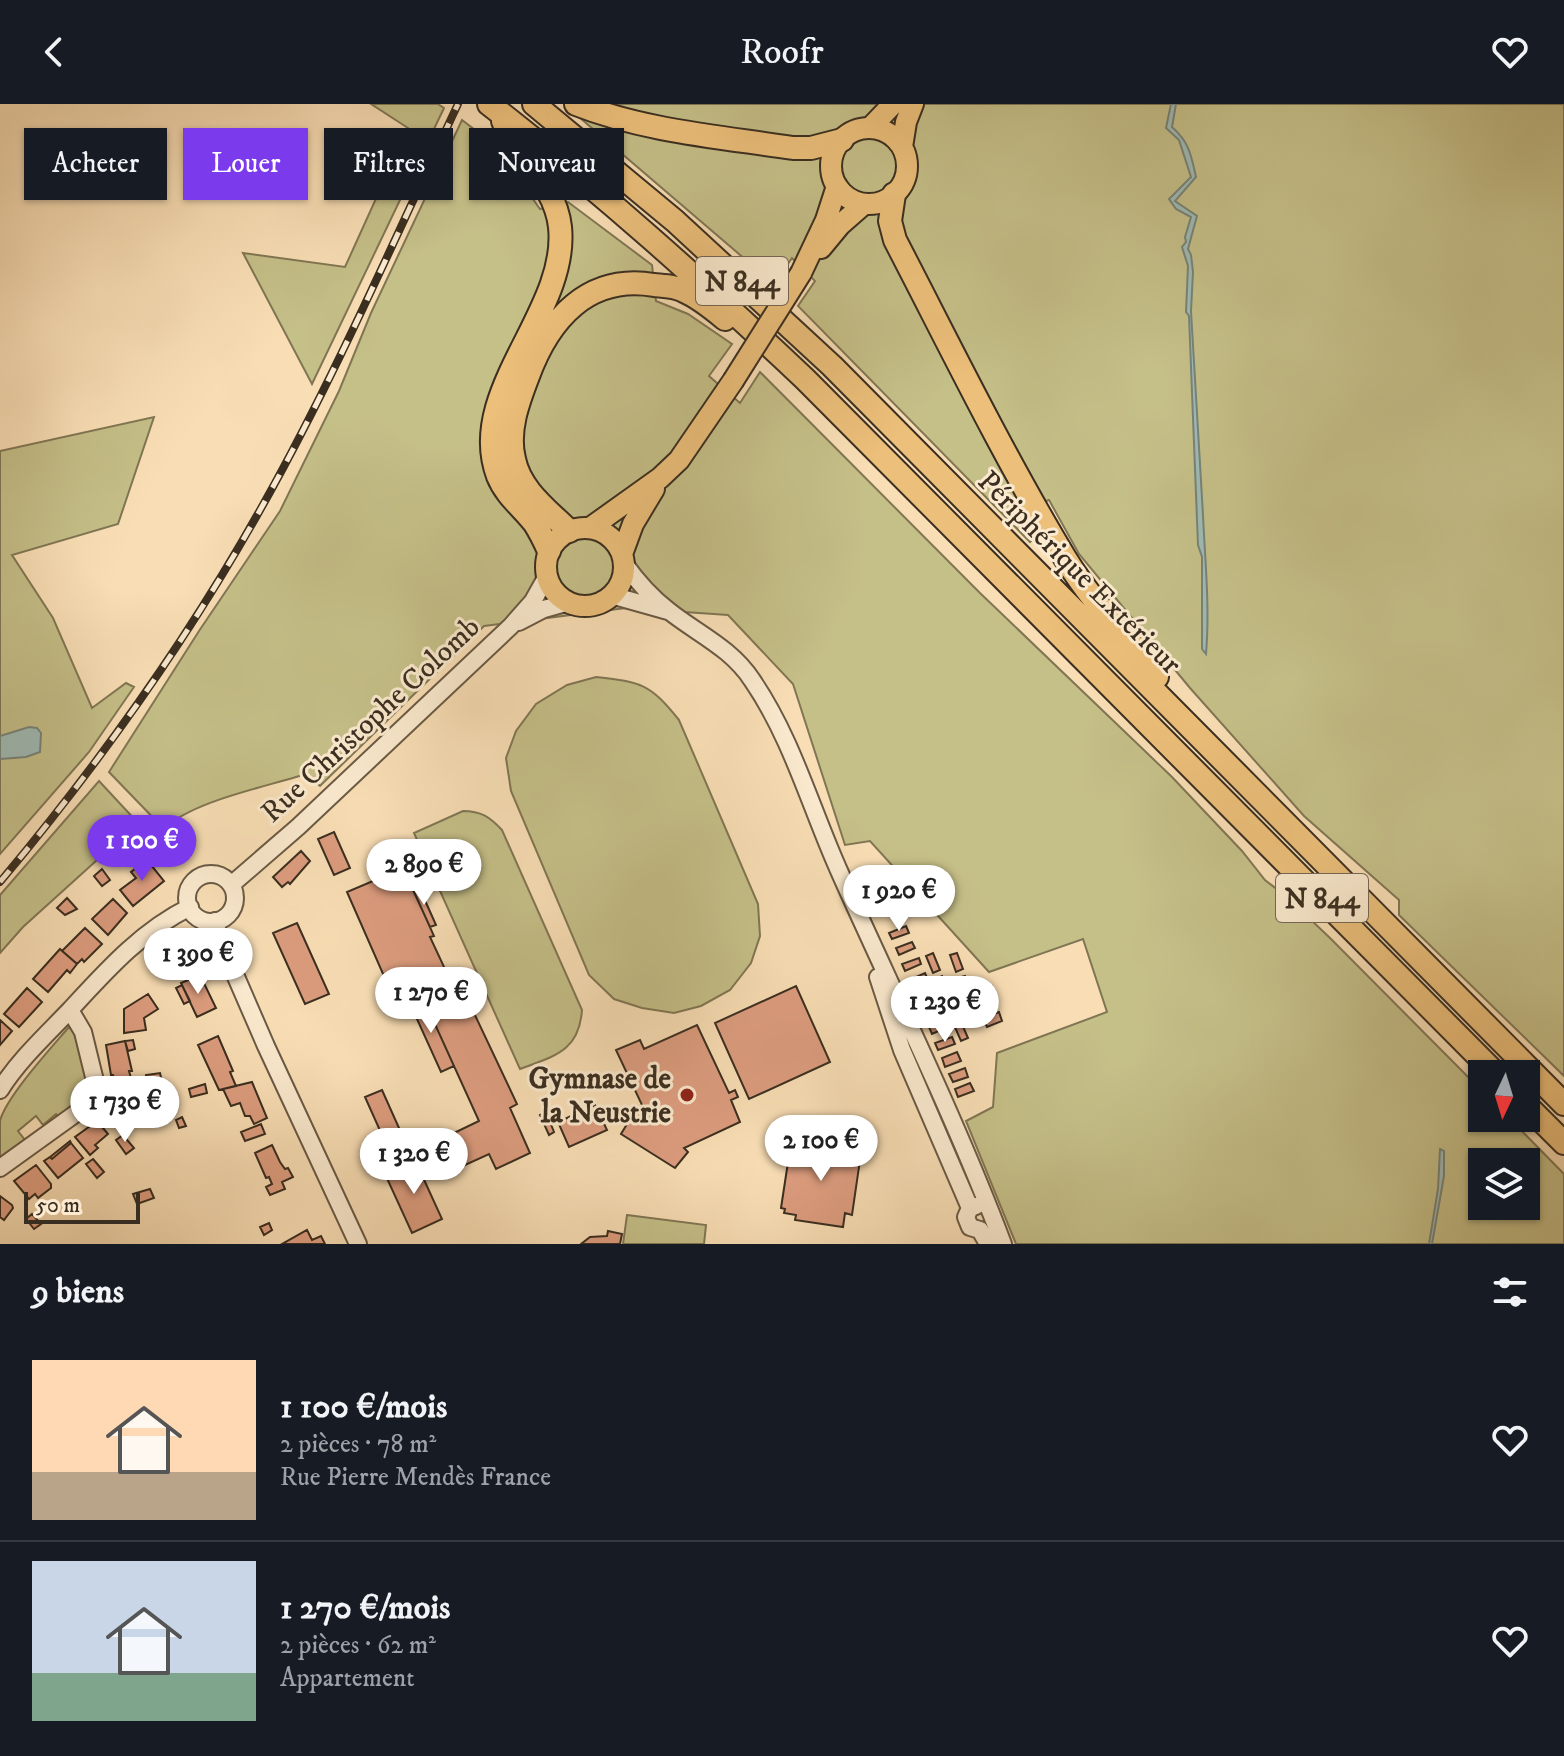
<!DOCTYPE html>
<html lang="fr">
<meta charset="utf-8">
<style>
:root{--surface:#171b24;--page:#242831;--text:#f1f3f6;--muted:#9ea1a6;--line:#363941;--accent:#7c3aed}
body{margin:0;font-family:"IM FELL DW Pica",serif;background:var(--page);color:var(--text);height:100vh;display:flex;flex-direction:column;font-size:30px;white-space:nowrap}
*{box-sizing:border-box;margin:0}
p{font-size:26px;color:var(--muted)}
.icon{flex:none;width:44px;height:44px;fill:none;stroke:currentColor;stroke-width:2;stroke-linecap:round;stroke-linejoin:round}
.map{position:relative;height:1140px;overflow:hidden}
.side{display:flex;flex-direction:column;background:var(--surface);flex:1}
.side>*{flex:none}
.banner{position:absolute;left:24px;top:24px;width:800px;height:72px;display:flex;gap:16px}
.needle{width:52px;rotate:184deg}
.tools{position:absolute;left:1468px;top:956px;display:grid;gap:16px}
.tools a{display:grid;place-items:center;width:72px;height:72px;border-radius:0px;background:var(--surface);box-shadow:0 2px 6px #0004;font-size:40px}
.scale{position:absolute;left:24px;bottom:20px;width:116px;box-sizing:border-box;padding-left:8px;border:4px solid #3a2e20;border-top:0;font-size:22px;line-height:28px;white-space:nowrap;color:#3a2e20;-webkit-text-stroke:6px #fbeacf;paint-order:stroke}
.price{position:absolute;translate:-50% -68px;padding:0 18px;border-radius:28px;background:#fff;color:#222;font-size:26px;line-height:52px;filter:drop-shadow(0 2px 4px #0008)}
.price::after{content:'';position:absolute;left:50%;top:48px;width:24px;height:18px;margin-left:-12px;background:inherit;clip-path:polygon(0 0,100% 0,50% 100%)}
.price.current{background:var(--accent);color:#fff}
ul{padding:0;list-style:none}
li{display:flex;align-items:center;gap:24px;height:200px;padding:0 32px}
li+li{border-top:2px solid var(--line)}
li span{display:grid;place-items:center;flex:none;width:224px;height:160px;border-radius:0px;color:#555}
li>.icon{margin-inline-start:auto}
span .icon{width:96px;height:96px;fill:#fffc;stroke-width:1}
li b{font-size:34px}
h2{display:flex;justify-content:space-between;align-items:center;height:96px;padding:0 32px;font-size:34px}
.tag{padding:0 28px;border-radius:0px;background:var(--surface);box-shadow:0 2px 6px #0004;font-size:28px;line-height:72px}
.tag.current{background:var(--accent);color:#fff}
header{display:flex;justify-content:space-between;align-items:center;height:104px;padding:0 32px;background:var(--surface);font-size:36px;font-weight:600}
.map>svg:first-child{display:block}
.green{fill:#c5bf88;stroke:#807654;stroke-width:2;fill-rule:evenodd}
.water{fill:#9fbbb4;stroke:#778379;stroke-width:2}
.building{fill:#dd9d7f;stroke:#3a2e20;stroke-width:2}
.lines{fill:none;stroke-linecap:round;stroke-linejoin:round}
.minor-casing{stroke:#6a5a45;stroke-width:20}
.major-casing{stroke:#3a2e20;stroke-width:24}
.highway-casing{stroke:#3a2e20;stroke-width:26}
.minor{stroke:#fbeacf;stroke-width:16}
.major{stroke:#ecbf7a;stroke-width:20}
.highway{stroke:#ecbf7a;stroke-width:22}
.rail-casing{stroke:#3a2e20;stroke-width:8}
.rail{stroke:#fbeacf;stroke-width:5;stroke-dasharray:15;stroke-linecap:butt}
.major-bridge-casing{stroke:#3a2e20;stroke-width:24;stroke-linecap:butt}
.major-bridge{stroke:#ecbf7a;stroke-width:20}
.poi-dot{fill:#8f2418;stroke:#fbeacf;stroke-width:3}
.labels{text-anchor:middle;stroke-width:6;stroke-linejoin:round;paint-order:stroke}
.shield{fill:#fbeacf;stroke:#746654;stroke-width:2}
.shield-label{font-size:28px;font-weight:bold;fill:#3a2e20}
.street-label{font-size:30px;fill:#3a2e20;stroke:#fbeacf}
.poi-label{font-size:30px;font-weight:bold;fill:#3a2e20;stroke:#fbeacf;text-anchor:end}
</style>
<header><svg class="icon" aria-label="back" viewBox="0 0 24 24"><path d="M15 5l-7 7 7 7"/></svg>Roofr<svg class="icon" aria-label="heart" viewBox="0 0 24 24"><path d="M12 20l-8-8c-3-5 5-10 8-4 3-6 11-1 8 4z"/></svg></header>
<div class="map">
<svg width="1564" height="1140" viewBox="0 0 1564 1140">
<rect width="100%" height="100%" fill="#f9deb5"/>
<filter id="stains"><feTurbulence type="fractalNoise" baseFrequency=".0025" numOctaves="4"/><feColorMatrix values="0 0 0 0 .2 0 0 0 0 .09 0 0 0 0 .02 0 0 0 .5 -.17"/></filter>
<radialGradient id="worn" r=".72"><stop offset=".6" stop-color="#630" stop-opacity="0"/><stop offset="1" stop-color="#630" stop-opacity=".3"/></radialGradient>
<path class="green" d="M 371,0 L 438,0 L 444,4 L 312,280 L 243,149 L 345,163 L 408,24 Z
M 607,0 L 1564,0 L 1564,972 L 1399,811 L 1399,796 L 1304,712 L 1190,584 L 1079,450 L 1049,396 L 1027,403 L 1038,430 L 1030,438 L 798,202 L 815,177 L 792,154 L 774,180 L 572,7 Z
M 462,16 L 496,42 L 540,105 L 568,98 L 652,161 L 656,197 L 688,210 L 732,240 L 709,272 L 740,299 L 760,268 L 980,489 L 1172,673 L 1242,747 L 1265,776 L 1287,793 L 1330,834 L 1482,987 L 1482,1014 L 1509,1014 L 1564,1070 L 1564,1140 L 1016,1140 L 966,1017 L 993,1003 L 997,949 L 1107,908 L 1083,835 L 989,868 L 870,737 L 845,741 L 793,580 L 728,511 L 626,504 L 484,522 L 320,682 L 306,670 C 266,683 192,697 164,725 L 109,668 L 199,527 L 280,407 L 339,287 L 371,209 ZM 1482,1058 L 1526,1058 L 1526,1102 L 1482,1102 Z
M 154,313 L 118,420 L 12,451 L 53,514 L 92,604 L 126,579 L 134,583 L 89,648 L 0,750 L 0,347 Z
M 596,573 C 642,578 650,580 679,616 L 758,800 L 760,832 L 751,859 L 730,886 L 701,902 L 674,909 L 642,904 L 614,895 L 589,871 L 511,687 L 506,654 L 516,627 L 536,600 L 567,581 Z
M 99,677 L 138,719 L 23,823 L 0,849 L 0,791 Z
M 463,707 C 481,707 490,713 502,726 L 582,906 C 579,948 554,952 520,965 L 414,729 Z
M 69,923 C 79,932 80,940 83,952 C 91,983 84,994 60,1014 L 56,1010 L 43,1021 L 36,1012 L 18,1027 L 25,1036 L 0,1056 C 0,1044 0,1029 0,1017 C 6,993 52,943 69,923 Z
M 627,1111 L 706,1121 L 704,1140 L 623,1140 Z"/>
<path class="water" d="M 1171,0 L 1176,0 L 1172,23 C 1189,38 1191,50 1196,73 L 1175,97 L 1197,112 L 1188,145 L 1191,151 L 1193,168 L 1191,207 L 1203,411 C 1205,457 1210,503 1206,550 L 1202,545 L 1202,453 L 1198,441 L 1189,212 L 1186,208 L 1188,162 L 1182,143 L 1186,138 L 1185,133 L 1191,113 L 1176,105 L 1169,95 L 1191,73 L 1179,36 L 1166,24 Z
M 29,623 L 37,624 L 41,629 L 40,648 L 26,653 L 0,655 L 0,632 Z
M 1440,1045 L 1444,1047 L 1444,1072 L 1432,1140 L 1429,1140 L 1438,1085 Z"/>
<path class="building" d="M 334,728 L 350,764 L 334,771 L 318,735 Z
M 127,746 L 132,752 L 121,761 L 116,755 Z
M 301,747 L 310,757 L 290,780 L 288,778 L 282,783 L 273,773 Z
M 147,756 L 164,777 L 133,802 L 120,786 L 136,774 L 131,768 Z
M 408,762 L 414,777 L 410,779 L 434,832 L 430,833 L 458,893 L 465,890 L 517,1000 L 510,1004 L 530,1049 L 496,1065 L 489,1050 L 441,1072 L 427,1042 L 479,1017 L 429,907 L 419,911 L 401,872 L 387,879 L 347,788 Z
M 102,765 L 110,776 L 102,782 L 94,772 Z
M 419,783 L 436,821 L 430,823 L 413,786 Z
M 67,794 L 77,805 L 65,811 L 57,804 Z
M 113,795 L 127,809 L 108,831 L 92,815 Z
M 297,819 L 329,890 L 305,900 L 273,829 Z
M 906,822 L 909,829 L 892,835 L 889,829 Z
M 85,824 L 102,840 L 84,858 L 82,855 L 77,860 L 62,847 Z
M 912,838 L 915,844 L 899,851 L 896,844 Z
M 60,845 L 77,860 L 70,869 L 67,866 L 48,888 L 33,875 Z
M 933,849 L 940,866 L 933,869 L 926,852 Z
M 957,849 L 963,865 L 956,868 L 950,851 Z
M 919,854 L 921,860 L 905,867 L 902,860 Z
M 925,869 L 928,876 L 911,883 L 909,876 Z
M 200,871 L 216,904 L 197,913 L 181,879 Z
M 401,872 L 419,911 L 429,907 L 454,962 L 441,968 L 398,873 Z
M 942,872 L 949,888 L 943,891 L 936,875 Z
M 965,872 L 971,889 L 964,891 L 958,874 Z
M 182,881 L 190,897 L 184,900 L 176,884 Z
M 796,882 L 830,958 L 749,995 L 715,919 Z
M 992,882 L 994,889 L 978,895 L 975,888 Z
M 27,884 L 42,898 L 19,923 L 4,910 Z
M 932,885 L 935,892 L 919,898 L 916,891 Z
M 148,890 L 158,905 L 144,914 L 146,926 L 124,929 L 124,905 Z
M 952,895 L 959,911 L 952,914 L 945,898 Z
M 939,899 L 941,906 L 925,912 L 922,906 Z
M 999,908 L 1002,917 L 987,923 L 983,914 Z
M 0,916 L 12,927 L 0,941 Z
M 946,916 L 948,923 L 932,930 L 929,923 Z
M 961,918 L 968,934 L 961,937 L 954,921 Z
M 697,921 L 729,989 L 735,986 L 738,993 L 731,996 L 740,1018 L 684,1044 L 688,1048 L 675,1064 L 621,1030 L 635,1007 L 643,1003 L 616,946 L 640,936 L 644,945 Z
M 218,932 L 233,967 L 230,968 L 236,982 L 219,986 L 198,941 Z
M 952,933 L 955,940 L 938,946 L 935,939 Z
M 133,936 L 135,945 L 128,947 L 125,937 Z
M 125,937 L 132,967 L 129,967 L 131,974 L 115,978 L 113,971 L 111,971 L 106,941 Z
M 957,948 L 961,957 L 945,963 L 942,954 Z
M 965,964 L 968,973 L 953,978 L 949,970 Z
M 160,969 L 162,978 L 147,980 L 146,971 Z
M 252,978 L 267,1014 L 254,1020 L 250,1012 L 245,1012 L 240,999 L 231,1002 L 223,985 Z
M 970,979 L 974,987 L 958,993 L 955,985 Z
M 205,980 L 207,989 L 191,993 L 189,985 Z
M 130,982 L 147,994 L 127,1024 L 105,1009 L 110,1000 L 116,1004 Z
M 382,986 L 403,1033 L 386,1040 L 365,993 Z
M 147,994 L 153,997 L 146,1007 L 141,1003 Z
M 595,1001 L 607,1026 L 569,1043 L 558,1018 Z
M 546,1008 L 554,1028 L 549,1031 L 540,1011 Z
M 182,1013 L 186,1022 L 179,1024 L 176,1016 Z
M 97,1017 L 108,1030 L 95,1041 L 98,1044 L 90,1051 L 75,1033 Z
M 261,1020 L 265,1030 L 245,1037 L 241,1028 Z
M 123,1031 L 134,1044 L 126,1050 L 116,1036 Z
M 808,1034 L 855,1040 L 853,1054 L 860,1056 L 852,1111 L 845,1109 L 843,1123 L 795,1116 L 796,1111 L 784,1109 L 785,1105 L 781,1104 L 790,1045 L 805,1048 Z
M 70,1037 L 71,1039 L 52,1055 L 50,1053 Z
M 71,1039 L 83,1054 L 58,1074 L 44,1057 L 50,1053 L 52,1055 Z
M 272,1041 L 280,1058 L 285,1065 L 288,1064 L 293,1073 L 282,1078 L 285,1085 L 270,1091 L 266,1083 L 272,1080 L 269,1073 L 266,1074 L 255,1049 Z
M 93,1055 L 104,1068 L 97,1074 L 86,1060 Z
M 415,1056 L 442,1115 L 412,1129 L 385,1070 Z
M 36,1061 L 51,1080 L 51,1084 L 38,1094 L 35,1090 L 29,1095 L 14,1077 Z
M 150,1085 L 154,1094 L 137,1100 L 133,1090 Z
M 0,1092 L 12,1101 L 13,1104 L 4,1116 L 0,1113 Z
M 32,1110 L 41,1120 L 34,1125 L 26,1115 Z
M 269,1119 L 272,1126 L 264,1131 L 260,1123 Z
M 307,1126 L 312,1136 L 321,1132 L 325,1140 L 282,1140 Z
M 608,1127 L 622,1130 L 620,1140 L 581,1140 L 590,1133 L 607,1132 Z"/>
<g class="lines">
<defs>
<path id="minor" d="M 624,459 C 636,476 652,494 669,507 C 698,530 731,544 752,576 C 792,634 811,705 840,769 C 895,892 955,1013 1003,1140
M 611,491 L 668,507
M 519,518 L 544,505 L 569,498
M187 794a24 24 0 1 1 48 0a24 24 0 1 1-48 0Z
M 231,781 L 298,723 L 511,522 L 533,497 L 547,472
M 215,817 L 220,836 L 266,942 L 358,1140
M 878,873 L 902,946 L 970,1104
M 0,986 C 18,957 45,932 69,907 C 105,868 141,827 190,803
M 0,1064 L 82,1005 L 96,981 L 83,928 L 70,906
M 976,1102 L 970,1104 L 966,1113 L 970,1123 L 980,1126
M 980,1126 L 988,1140"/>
<path id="major" d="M 870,24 L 893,0
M831 62a38 38 0 1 1 76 0a38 38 0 1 1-76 0Z
M 902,43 L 906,18 L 913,0
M 821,144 L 840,121 L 864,100
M 801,169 L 826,116 L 837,82
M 590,424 L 660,374 L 679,356 L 733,277
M546 463a39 39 0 1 1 78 0a39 39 0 1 1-78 0Z
M 622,450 L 633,420 L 654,385"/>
<path id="highway" d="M 489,0 C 600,86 703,179 805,275 L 1496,970
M 534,0 L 675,117 L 832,262 L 1564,1000
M 576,0 C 644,27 721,33 793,44 L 811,44 L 842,36
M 503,17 C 518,55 555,79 560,123 C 569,208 466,288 498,372 C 506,392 523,404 535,420 C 540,428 545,438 549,447
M 894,90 L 890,117 L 895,136 C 950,242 1003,351 1065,454 C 1090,495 1125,532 1156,568 L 1157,573
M 569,427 C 548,406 520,386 514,355 C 507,327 518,298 528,272 C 549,215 588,170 654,181 C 664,182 676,182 684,187 C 698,193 713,205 725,215
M 1526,1001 L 1564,1039"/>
</defs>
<use href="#minor" class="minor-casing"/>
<use href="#major" class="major-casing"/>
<use href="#highway" class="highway-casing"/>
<use href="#minor" class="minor"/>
<use href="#major" class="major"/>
<use href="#highway" class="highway"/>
<defs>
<path id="rail" d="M 0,778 C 99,660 189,534 264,399 C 336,270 395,134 458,0"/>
</defs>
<use href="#rail" class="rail-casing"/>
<use href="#rail" class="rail"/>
<defs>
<path id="major-bridge" d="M 733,277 L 801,169"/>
</defs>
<use href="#major-bridge" class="major-bridge-casing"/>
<use href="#major-bridge" class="major-bridge"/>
</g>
<circle class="poi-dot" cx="687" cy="991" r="8"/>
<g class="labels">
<g class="shield">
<rect x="696" y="153" width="92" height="48" rx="6"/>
<rect x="1276" y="770" width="92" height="48" rx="6"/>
</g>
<g class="shield-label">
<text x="742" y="187">N 844</text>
<text x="1322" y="804">N 844</text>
</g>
<g class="street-label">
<text transform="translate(1080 468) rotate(45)" y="10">Périphérique Extérieur</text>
<text transform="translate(370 615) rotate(-43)" y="10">Rue Christophe Colomb</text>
</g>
<g class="poi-label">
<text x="671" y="984">Gymnase de<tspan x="671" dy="34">la Neustrie</tspan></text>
</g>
</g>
<rect width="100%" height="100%" filter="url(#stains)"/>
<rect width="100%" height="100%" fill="url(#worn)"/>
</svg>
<div class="tools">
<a><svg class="needle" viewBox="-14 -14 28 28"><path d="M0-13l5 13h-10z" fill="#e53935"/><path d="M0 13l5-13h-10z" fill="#9ea1a6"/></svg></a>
<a><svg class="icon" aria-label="layers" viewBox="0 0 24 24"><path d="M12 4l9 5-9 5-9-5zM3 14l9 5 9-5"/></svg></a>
</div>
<div class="scale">50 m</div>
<b class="price current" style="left:142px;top:779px">1 100 €</b>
<b class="price" style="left:424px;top:803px">2 890 €</b>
<b class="price" style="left:899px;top:829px">1 920 €</b>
<b class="price" style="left:198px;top:892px">1 390 €</b>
<b class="price" style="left:431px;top:931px">1 270 €</b>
<b class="price" style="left:945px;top:940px">1 230 €</b>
<b class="price" style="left:125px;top:1040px">1 730 €</b>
<b class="price" style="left:821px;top:1079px">2 100 €</b>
<b class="price" style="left:414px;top:1092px">1 320 €</b>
<div class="banner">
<a class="tag">Acheter</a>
<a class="tag current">Louer</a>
<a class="tag">Filtres</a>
<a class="tag">Nouveau</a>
</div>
</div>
<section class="side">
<h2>9 biens<svg class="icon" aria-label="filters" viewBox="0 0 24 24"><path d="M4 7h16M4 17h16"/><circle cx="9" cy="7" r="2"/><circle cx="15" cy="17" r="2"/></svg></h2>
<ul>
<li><span style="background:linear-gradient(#ffd9b3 70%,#b9a48a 0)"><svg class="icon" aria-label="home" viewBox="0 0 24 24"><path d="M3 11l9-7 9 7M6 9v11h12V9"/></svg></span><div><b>1 100 €/mois</b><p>2 pièces · 78 m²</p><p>Rue Pierre Mendès France</p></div><svg class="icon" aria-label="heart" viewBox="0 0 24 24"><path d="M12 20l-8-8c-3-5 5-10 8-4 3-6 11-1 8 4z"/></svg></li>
<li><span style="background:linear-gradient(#c9d6e8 70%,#7fa58c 0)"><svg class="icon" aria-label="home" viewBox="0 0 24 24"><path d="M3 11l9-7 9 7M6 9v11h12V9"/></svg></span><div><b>1 270 €/mois</b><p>2 pièces · 62 m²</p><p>Appartement</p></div><svg class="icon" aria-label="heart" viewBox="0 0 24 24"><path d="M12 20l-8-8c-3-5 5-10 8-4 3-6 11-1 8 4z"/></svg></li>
</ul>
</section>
